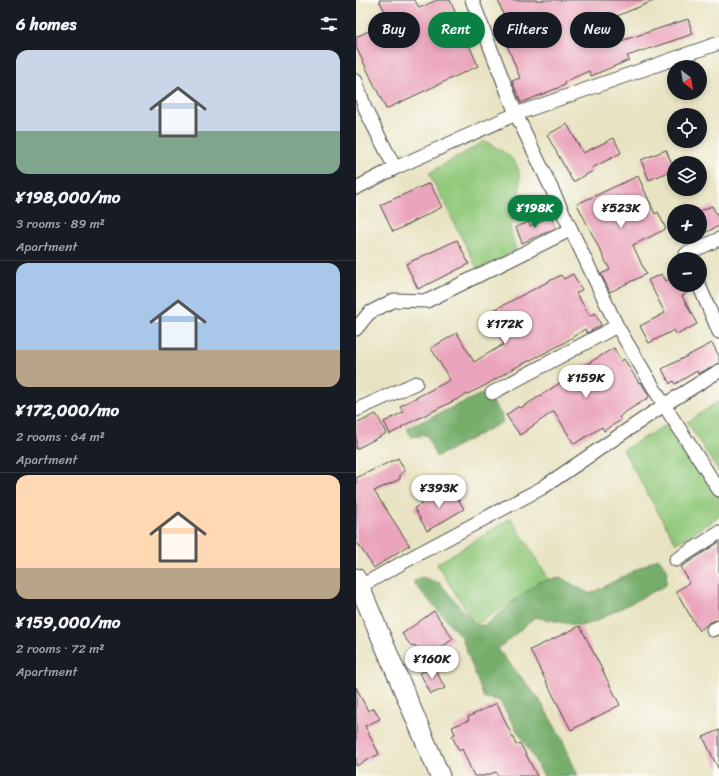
<!DOCTYPE html>
<meta charset="utf-8">
<style>
:root{--surface:#171b24;--page:#20242c;--text:#f1f3f6;--muted:#9ea1a6;--line:#363941;--accent:#0b8043}
body{margin:0;font-family:Sriracha,sans-serif;background:var(--page);color:var(--text);height:100vh;display:flex;flex-direction:column;font-size:15px;white-space:nowrap}
*{box-sizing:border-box;margin:0}
p{font-size:13px;color:var(--muted)}
.icon{flex:none;width:22px;height:22px;fill:none;stroke:currentColor;stroke-width:2;stroke-linecap:round;stroke-linejoin:round}
.map{position:relative;flex:1;overflow:hidden}
.details{display:flex;flex-direction:column;background:var(--surface);width:356px}
.details>*{flex:none}
.banner{position:absolute;left:12px;top:12px;width:291px;height:36px;display:flex;gap:8px}
.needle{width:26px;rotate:149deg}
.controls{position:absolute;left:311px;top:60px;display:grid;gap:8px}
.controls a{display:grid;place-items:center;width:40px;height:40px;border-radius:50%;background:var(--surface);box-shadow:0 2px 6px #0003;font-size:20px}
.price{position:absolute;translate:-50% -34px;padding:0 9px;border-radius:14px;background:#fff;color:#222;font-size:13px;line-height:26px;filter:drop-shadow(0 1px 2px #0008)}
.price::after{content:'';position:absolute;left:50%;top:24px;width:12px;height:9px;margin-left:-6px;background:inherit;clip-path:polygon(0 0,100% 0,50% 100%)}
.price.selected{background:var(--accent);color:#fff}
ul{padding:0;list-style:none}
li{display:grid;align-content:center;gap:8px;height:212px;padding:0 16px}
li+li{border-top:1px solid var(--line)}
li span{display:grid;place-items:center;height:124px;border-radius:12px;color:#555}
li>.icon{margin-inline-start:auto}
span .icon{width:72px;height:72px;fill:#fffc;stroke-width:1}
li b{font-size:17px}
h2{display:flex;justify-content:space-between;align-items:center;height:48px;padding:0 16px;font-size:17px}
.chip{padding:0 14px;border-radius:18px;background:var(--surface);box-shadow:0 2px 6px #0003;font-size:14px;line-height:36px}
.chip.selected{background:var(--accent);color:#fff}
main{display:flex;flex:1;min-height:0}
.map>svg:first-child{display:block}
.green{fill:#93c97b;stroke:#5f7a53}
.forest{fill:#76ad6b;stroke:#506c4b}
.building{fill:#eaa4bc}
.lines{fill:none;stroke-linecap:round;stroke-linejoin:round}
.street-casing{stroke:#474742;stroke-width:15}
.secondary-casing{stroke:#474742;stroke-width:21}
.street{stroke:#fff;stroke-width:13}
.secondary{stroke:#fff;stroke-width:19}
</style>
<main>
<section class="details">
<h2>6 homes<svg class="icon" aria-label="filters" viewBox="0 0 24 24"><path d="M4 7h16M4 17h16"/><circle cx="9" cy="7" r="2"/><circle cx="15" cy="17" r="2"/></svg></h2>
<ul>
<li><span style="background:linear-gradient(#c9d6e8 65%,#7fa58c 0)"><svg class="icon" aria-label="home" viewBox="0 0 24 24"><path d="M3 11l9-7 9 7M6 9v11h12V9"/></svg></span><div><b>¥198,000/mo</b><p>3 rooms · 89 m²</p><p>Apartment</p></div></li>
<li><span style="background:linear-gradient(#a9c7e8 70%,#b9a48a 0)"><svg class="icon" aria-label="home" viewBox="0 0 24 24"><path d="M3 11l9-7 9 7M6 9v11h12V9"/></svg></span><div><b>¥172,000/mo</b><p>2 rooms · 64 m²</p><p>Apartment</p></div></li>
<li><span style="background:linear-gradient(#ffd9b3 75%,#b9a48a 0)"><svg class="icon" aria-label="home" viewBox="0 0 24 24"><path d="M3 11l9-7 9 7M6 9v11h12V9"/></svg></span><div><b>¥159,000/mo</b><p>2 rooms · 72 m²</p><p>Apartment</p></div></li>
</ul>
</section>
<div class="map">
<svg width="363" height="776" viewBox="0 0 363 776">
<rect width="100%" height="100%" fill="#fdfcf7"/>
<filter id="ink" filterUnits="userSpaceOnUse"><feTurbulence type="fractalNoise" baseFrequency=".025" numOctaves="2"/><feDisplacementMap in="SourceGraphic" scale="8" xChannelSelector="R" yChannelSelector="G"/><feConvolveMatrix kernelMatrix="1 2 1 2 8 2 1 2 1" color-interpolation-filters="sRGB"/></filter>
<filter id="wash" filterUnits="userSpaceOnUse"><feTurbulence type="fractalNoise" baseFrequency=".012" numOctaves="4" result="noise"/><feDisplacementMap in="SourceGraphic" scale="16" xChannelSelector="R" yChannelSelector="G"/><feGaussianBlur stdDeviation="0.9" result="paint"/><feColorMatrix in="noise" values="0 0 0 0 0 0 0 0 0 0 0 0 0 0 0 0 0 1.4 0 .05"/><feComposite in="paint" operator="in"/></filter>
<g filter="url(#wash)">
<rect width="100%" height="100%" fill="#e8e3c2"/>
<path class="green" d="M 129,141 C 138,147 151,153 158,161 C 170,176 161,212 154,228 L 160,251 L 122,270 L 73,173 Z
M 363,401 L 363,472 L 331,422 Z
M 318,420 L 363,490 L 363,517 L 320,544 L 267,450 Z
M 155,518 L 193,579 L 119,625 L 81,564 Z"/>
<path class="forest" d="M 130,392 L 145,414 L 147,422 L 80,457 L 71,435 L 55,437 L 51,428 Z
M 302,558 L 311,569 L 310,585 L 238,622 L 224,626 L 179,617 L 142,649 L 183,699 L 206,739 L 222,776 L 188,776 L 143,700 L 128,698 L 106,638 L 57,582 L 65,577 L 84,583 L 119,625 L 129,625 L 182,582 L 205,578 L 234,594 Z"/>
<g id="blocks">
<path class="building" d="M 23,0 L 59,0 L 63,8 L 81,0 L 94,0 L 122,66 L 30,109 L 0,47 L 0,37 L 34,21 Z
M 142,0 L 300,0 L 256,18 L 265,41 L 332,19 L 337,34 L 271,56 L 273,60 L 235,76 L 233,71 L 208,82 L 209,85 L 165,103 L 156,81 L 164,78 L 145,30 L 152,28 Z
M 211,124 L 227,153 L 258,138 L 265,153 L 236,168 L 237,171 L 217,182 L 191,135 Z
M 310,150 L 318,170 L 293,180 L 285,160 Z
M 282,176 L 299,214 L 302,212 L 310,229 L 277,245 L 290,274 L 254,292 L 245,274 L 254,270 L 221,204 Z
M 74,183 L 86,207 L 37,232 L 24,205 Z
M 356,206 L 363,219 L 363,226 L 344,235 L 344,211 Z
M 195,216 L 200,228 L 166,243 L 160,227 L 173,222 L 174,226 Z
M 101,240 L 113,264 L 62,289 L 50,264 Z
M 217,274 L 226,290 L 220,293 L 234,316 L 239,313 L 245,325 L 231,333 L 229,329 L 206,344 L 151,372 L 130,385 L 45,427 L 46,428 L 34,434 L 28,422 L 47,412 L 44,406 L 94,380 L 75,348 L 101,333 L 118,362 L 148,344 L 132,313 L 205,275 L 208,279 Z
M 306,274 L 310,281 L 318,276 L 318,285 L 335,285 L 337,290 L 326,296 L 341,324 L 321,335 L 318,330 L 293,343 L 284,326 L 309,313 L 292,280 Z
M 356,343 L 363,356 L 363,363 L 342,374 L 341,371 L 319,384 L 317,381 L 314,384 L 306,369 Z
M 258,348 L 265,361 L 268,359 L 283,383 L 285,382 L 293,396 L 292,398 L 268,413 L 263,417 L 265,420 L 248,431 L 246,427 L 218,444 L 198,411 L 164,435 L 150,415 L 163,406 L 165,408 L 215,376 L 214,374 Z
M 20,414 L 31,433 L 0,449 L 0,424 Z
M 42,458 L 49,471 L 44,474 L 44,479 L 18,491 L 54,546 L 51,546 L 18,568 L 0,541 L 0,478 Z
M 95,487 L 108,509 L 71,531 L 58,508 Z
M 363,542 L 363,619 L 353,623 L 343,631 L 320,591 L 334,583 L 325,567 Z
M 78,611 L 97,639 L 68,659 L 59,645 L 56,647 L 46,634 Z
M 224,626 L 264,705 L 215,730 L 174,650 Z
M 78,667 L 89,688 L 75,694 L 64,673 Z
M 0,687 L 12,711 L 18,708 L 24,719 L 9,726 L 23,754 L 0,766 Z
M 141,703 L 160,745 L 164,743 L 181,776 L 142,776 L 140,772 L 128,776 L 118,776 L 106,749 L 103,751 L 96,736 L 99,734 L 96,727 L 113,720 L 112,717 Z
M 363,730 L 363,770 L 347,737 Z"/>
</g>
</g>
<g filter="url(#ink)">
<use href="#blocks" fill-opacity="0" stroke="#474742" stroke-width="1"/>
<g class="lines">
<defs>
<path id="street" d="M 116,0 L 160,114 L 261,326 L 308,405 L 363,490
M 0,81 L 10,111 L 39,168
M 0,188 L 39,168 L 160,114 L 363,43
M 332,259 L 330,254 L 363,239
M 343,285 L 363,332
M 0,329 L 13,313 L 38,300 L 71,301 L 214,230
M 136,393 L 261,326
M 0,410 L 60,383
M 320,560 L 363,533
M 5,586 L 62,554 L 186,488 L 308,405 L 363,371
M 357,630 L 363,627"/>
<path id="secondary" d="M 0,578 L 84,776"/>
</defs>
<use href="#street" class="street-casing"/>
<use href="#secondary" class="secondary-casing"/>
<use href="#street" class="street"/>
<use href="#secondary" class="secondary"/>
</g>
</g>
</svg>
<div class="controls">
<a><svg class="needle" viewBox="-14 -14 28 28"><path d="M0-13l5 13h-10z" fill="#e53935"/><path d="M0 13l5-13h-10z" fill="#9ea1a6"/></svg></a>
<a><svg class="icon" aria-label="locate" viewBox="0 0 24 24"><circle cx="12" cy="12" r="6"/><path d="M12 2v4M12 18v4M2 12h4M18 12h4"/></svg></a>
<a><svg class="icon" aria-label="layers" viewBox="0 0 24 24"><path d="M12 4l9 5-9 5-9-5zM3 14l9 5 9-5"/></svg></a>
<a>+</a>
<a>−</a>
</div>
<b class="price selected" style="left:179px;top:229px">¥198K</b>
<b class="price" style="left:265px;top:229px">¥523K</b>
<b class="price" style="left:149px;top:345px">¥172K</b>
<b class="price" style="left:230px;top:399px">¥159K</b>
<b class="price" style="left:83px;top:509px">¥393K</b>
<b class="price" style="left:76px;top:680px">¥160K</b>
<div class="banner">
<a class="chip">Buy</a>
<a class="chip selected">Rent</a>
<a class="chip">Filters</a>
<a class="chip">New</a>
</div>
</div>
</main>
